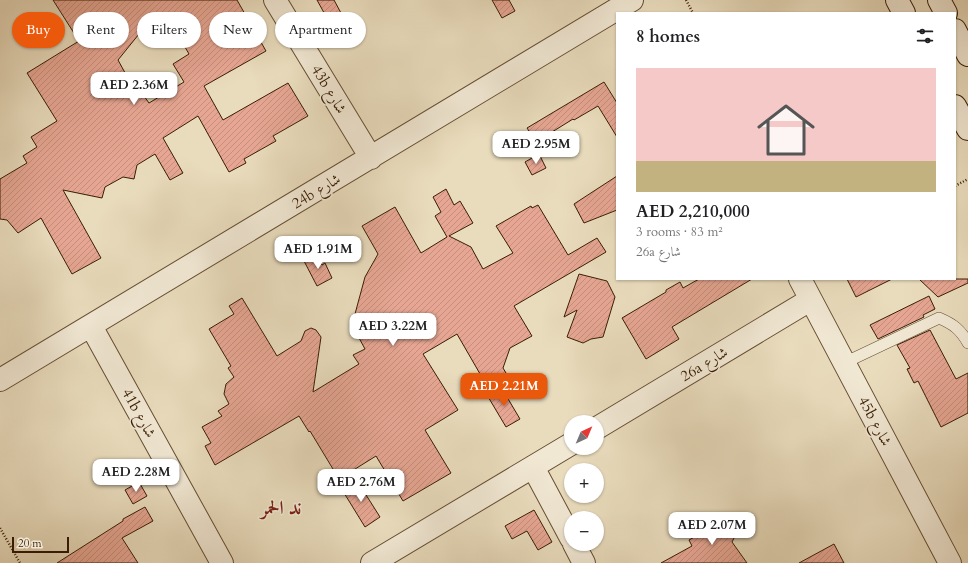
<!DOCTYPE html>
<meta charset="utf-8">
<style>
:root{--surface:#fff;--page:#f6f6f6;--text:#202124;--muted:#757577;--accent:#ea580c}
body{margin:0;font-family:Cardo,Amiri,serif;background:var(--page);color:var(--text);height:100vh;display:flex;flex-direction:column;font-size:15px;white-space:nowrap}
*{box-sizing:border-box;margin:0}
p{font-size:13px;color:var(--muted)}
.icon{flex:none;width:22px;height:22px;fill:none;stroke:currentColor;stroke-width:2;stroke-linecap:round;stroke-linejoin:round}
.map{position:relative;flex:1;overflow:hidden}
.side{position:absolute;left:616px;top:12px;width:340px;height:268px;display:flex;flex-direction:column;background:var(--surface);border-radius:0px;box-shadow:0 1px 3px #0004}
.side>*{flex:none}
.hud{position:absolute;left:12px;top:12px;width:380px;height:36px;display:flex;gap:8px}
.needle{width:26px;rotate:44deg}
.tools{position:absolute;left:564px;top:415px;display:grid;gap:8px}
.tools a{display:grid;place-items:center;width:40px;height:40px;border-radius:50%;background:var(--surface);box-shadow:0 1px 3px #0004;font-size:20px}
.scale{position:absolute;left:12px;bottom:10px;width:57px;box-sizing:border-box;padding-left:4px;border:2px solid #3a1d04;border-top:0;font-size:11px;line-height:14px;white-space:nowrap;color:#3a1d04;-webkit-text-stroke:3px #f1e8d4;paint-order:stroke}
.price{position:absolute;translate:-50% -34px;padding:0 9px;border-radius:8px;background:#fff;color:#222;font-size:13px;line-height:26px;filter:drop-shadow(0 1px 2px #0008)}
.price::after{content:'';position:absolute;left:50%;top:24px;width:12px;height:9px;margin-left:-6px;background:inherit;clip-path:polygon(0 0,100% 0,50% 100%)}
.price.on{background:var(--accent);color:#fff}
ul{padding:0;list-style:none}
li{display:grid;align-content:center;gap:8px;height:212px;padding:0 20px}
li span{display:grid;place-items:center;height:124px;border-radius:0px;color:#555}
li>.icon{margin-inline-start:auto}
span .icon{width:72px;height:72px;fill:#fffc;stroke-width:1}
li b{font-size:17px}
h2{display:flex;justify-content:space-between;align-items:center;height:48px;padding:0 20px;font-size:17px}
.tag{padding:0 14px;border-radius:18px;background:var(--surface);box-shadow:0 1px 3px #0004;font-size:14px;line-height:36px}
.tag.on{background:var(--accent);color:#fff}
.map>svg:first-child{display:block}
.building{fill:url(#building-hatch);stroke:#3a1d04;fill-rule:evenodd}
.lines{fill:none;stroke-linecap:round;stroke-linejoin:round}
.lane-casing{stroke:#664d32;stroke-width:12}
.street-casing{stroke:#664d32;stroke-width:24}
.secondary-casing{stroke:#3a1d04;stroke-width:24}
.path{stroke:#3a1d04;stroke-width:2.5;stroke-dasharray:1 2;stroke-linecap:butt}
.lane{stroke:#f1e8d4;stroke-width:11}
.street{stroke:#f1e8d4;stroke-width:22}
.secondary{stroke:#f1e8d4;stroke-width:22}
.labels{text-anchor:middle;stroke-width:3;stroke-linejoin:round;paint-order:stroke}
.street-label{font-size:15px;fill:#3a1d04;stroke:#f1e8d4}
.district-label{font-size:19px;font-weight:bold;fill:#7a1f14;stroke:#f1e8d4}
</style>
<div class="map">
<svg width="968" height="563" viewBox="0 0 968 563">
<defs>
<pattern id="building-hatch" width="6" height="6" patternUnits="userSpaceOnUse"><rect width="6" height="6" fill="#e6a693"/><path d="M-1 1l2-2M0 6l6-6M5 7l2-2" fill="none" stroke="#c68e7d"/></pattern>
</defs>
<rect width="100%" height="100%" fill="#e9dcbd"/>
<filter id="stains"><feTurbulence type="fractalNoise" baseFrequency=".005" numOctaves="4"/><feColorMatrix values="0 0 0 0 .2 0 0 0 0 .09 0 0 0 0 .02 0 0 0 .5 -.17"/></filter>
<radialGradient id="worn" r=".72"><stop offset=".6" stop-color="#630" stop-opacity="0"/><stop offset="1" stop-color="#630" stop-opacity=".3"/></radialGradient>
<path class="building" d="M 53,0 L 237,0 L 266,51 L 204,86 L 223,120 L 288,83 L 308,116 L 273,136 L 276,141 L 244,159 L 246,163 L 229,172 L 198,116 L 163,138 L 183,173 L 170,180 L 155,154 L 137,165 L 134,179 L 123,177 L 105,187 L 102,198 L 63,190 L 101,258 L 72,274 L 41,218 L 18,233 L 7,220 L 0,219 L 0,179 L 27,163 L 23,156 L 37,147 L 31,137 L 57,121 L 27,73 L 79,41 ZM 174,28 L 189,54 L 173,64 L 184,82 L 149,103 L 139,89 L 135,91 L 118,60 L 139,34 L 145,44 Z
M 317,0 L 334,0 L 341,13 L 328,20 Z
M 492,0 L 509,0 L 515,11 L 502,18 Z
M 604,82 L 617,103 L 617,137 L 598,106 L 574,120 L 573,119 L 536,142 L 527,128 Z
M 539,154 L 546,168 L 532,175 L 525,162 Z
M 617,176 L 617,210 L 584,223 L 574,204 Z
M 446,189 L 454,205 L 460,201 L 473,223 L 449,236 L 471,247 L 483,269 L 513,253 L 496,226 L 531,206 L 532,208 L 538,205 L 568,255 L 597,238 L 606,252 L 514,306 L 532,336 L 510,348 L 503,368 L 506,373 L 487,386 L 457,334 L 423,354 L 458,410 L 425,430 L 451,473 L 403,501 L 376,456 L 339,479 L 310,431 L 309,432 L 299,416 L 215,465 L 205,446 L 211,443 L 202,427 L 222,416 L 218,411 L 229,404 L 224,394 L 226,384 L 234,377 L 228,368 L 231,366 L 209,329 L 234,314 L 229,306 L 242,298 L 277,356 L 301,341 L 305,331 L 311,328 L 316,330 L 321,337 L 313,392 L 359,364 L 353,355 L 365,349 L 352,325 L 365,277 L 378,254 L 362,226 L 395,207 L 421,253 L 447,237 L 435,216 L 441,212 L 433,197 Z
M 316,255 L 322,265 L 325,263 L 332,278 L 317,286 L 304,261 Z
M 579,274 L 607,281 L 615,297 L 603,337 L 591,339 L 583,343 L 567,337 L 577,310 L 564,317 Z
M 699,279 L 752,279 L 672,327 L 679,339 L 646,359 L 622,318 L 666,292 L 666,290 L 680,282 L 683,288 Z
M 847,279 L 892,279 L 856,297 Z
M 919,279 L 968,279 L 968,283 L 938,297 Z
M 929,296 L 935,309 L 923,315 L 924,317 L 878,339 L 870,325 Z
M 930,330 L 956,379 L 968,373 L 968,413 L 941,427 L 918,381 L 914,383 L 907,369 L 910,368 L 897,345 Z
M 501,387 L 520,419 L 506,427 L 487,395 Z
M 356,479 L 380,517 L 365,527 L 341,488 Z
M 139,482 L 147,496 L 133,504 L 125,490 Z
M 145,507 L 153,521 L 122,538 L 138,563 L 57,563 L 123,521 L 123,519 Z
M 534,510 L 552,542 L 538,550 L 527,531 L 512,539 L 505,526 Z
M 717,517 L 741,525 L 732,542 L 747,563 L 661,563 L 692,546 L 689,540 L 714,526 Z
M 834,544 L 844,563 L 799,563 Z"/>
<g class="lines">
<defs>
<path id="lane" d="M 844,363 L 939,318 C 953,324 960,329 968,343"/>
<path id="street" d="M 275,0 L 371,158
M 800,279 L 950,563
M 91,326 L 222,563
M 0,380 L 632,0
M 597,428 L 810,300
M 533,467 L 571,538
M 574,544 L 584,563
M 372,563 L 571,444"/>
<path id="secondary" d="M 897,0 L 904,13
M 939,0 L 946,13
M 955,30 L 968,55
M 955,106 L 968,129"/>
</defs>
<use href="#lane" class="lane-casing"/>
<use href="#street" class="street-casing"/>
<use href="#secondary" class="secondary-casing"/>
<path class="path" d="M 686,0 L 693,13
M 955,186 L 968,179
M 0,528 L 20,563"/>
<use href="#lane" class="lane"/>
<use href="#street" class="street"/>
<use href="#secondary" class="secondary"/>
</g>
<g class="labels">
<g class="street-label">
<text transform="translate(329 89) rotate(59)" y="5">43b شارع</text>
<text transform="translate(316 191) rotate(-31)" y="5">24b شارع</text>
<text transform="translate(704 364) rotate(-31)" y="5">26a شارع</text>
<text transform="translate(139 413) rotate(61)" y="5">41b شارع</text>
<text transform="translate(875 421) rotate(62)" y="5">45b شارع</text>
</g>
<g class="district-label">
<text x="281" y="514">ند الحمر</text>
</g>
</g>
<rect width="100%" height="100%" filter="url(#stains)"/>
<rect width="100%" height="100%" fill="url(#worn)"/>
</svg>
<div class="tools">
<a><svg class="needle" viewBox="-14 -14 28 28"><path d="M0-13l5 13h-10z" fill="#e53935"/><path d="M0 13l5-13h-10z" fill="#757577"/></svg></a>
<a>+</a>
<a>−</a>
</div>
<div class="scale">20 m</div>
<b class="price" style="left:134px;top:106px">AED 2.36M</b>
<b class="price" style="left:536px;top:165px">AED 2.95M</b>
<b class="price" style="left:318px;top:270px">AED 1.91M</b>
<b class="price" style="left:393px;top:347px">AED 3.22M</b>
<b class="price on" style="left:504px;top:407px">AED 2.21M</b>
<b class="price" style="left:136px;top:493px">AED 2.28M</b>
<b class="price" style="left:361px;top:503px">AED 2.76M</b>
<b class="price" style="left:712px;top:546px">AED 2.07M</b>
<div class="hud">
<a class="tag on">Buy</a>
<a class="tag">Rent</a>
<a class="tag">Filters</a>
<a class="tag">New</a>
<a class="tag">Apartment</a>
</div>
<section class="side">
<h2>8 homes<svg class="icon" aria-label="filters" viewBox="0 0 24 24"><path d="M4 7h16M4 17h16"/><circle cx="9" cy="7" r="2"/><circle cx="15" cy="17" r="2"/></svg></h2>
<ul>
<li><span style="background:linear-gradient(#f6c9c9 75%,#c2b280 0)"><svg class="icon" aria-label="home" viewBox="0 0 24 24"><path d="M3 11l9-7 9 7M6 9v11h12V9"/></svg></span><div><b>AED 2,210,000</b><p>3 rooms · 83 m²</p><p>26a شارع</p></div></li>
</ul>
</section>
</div>
